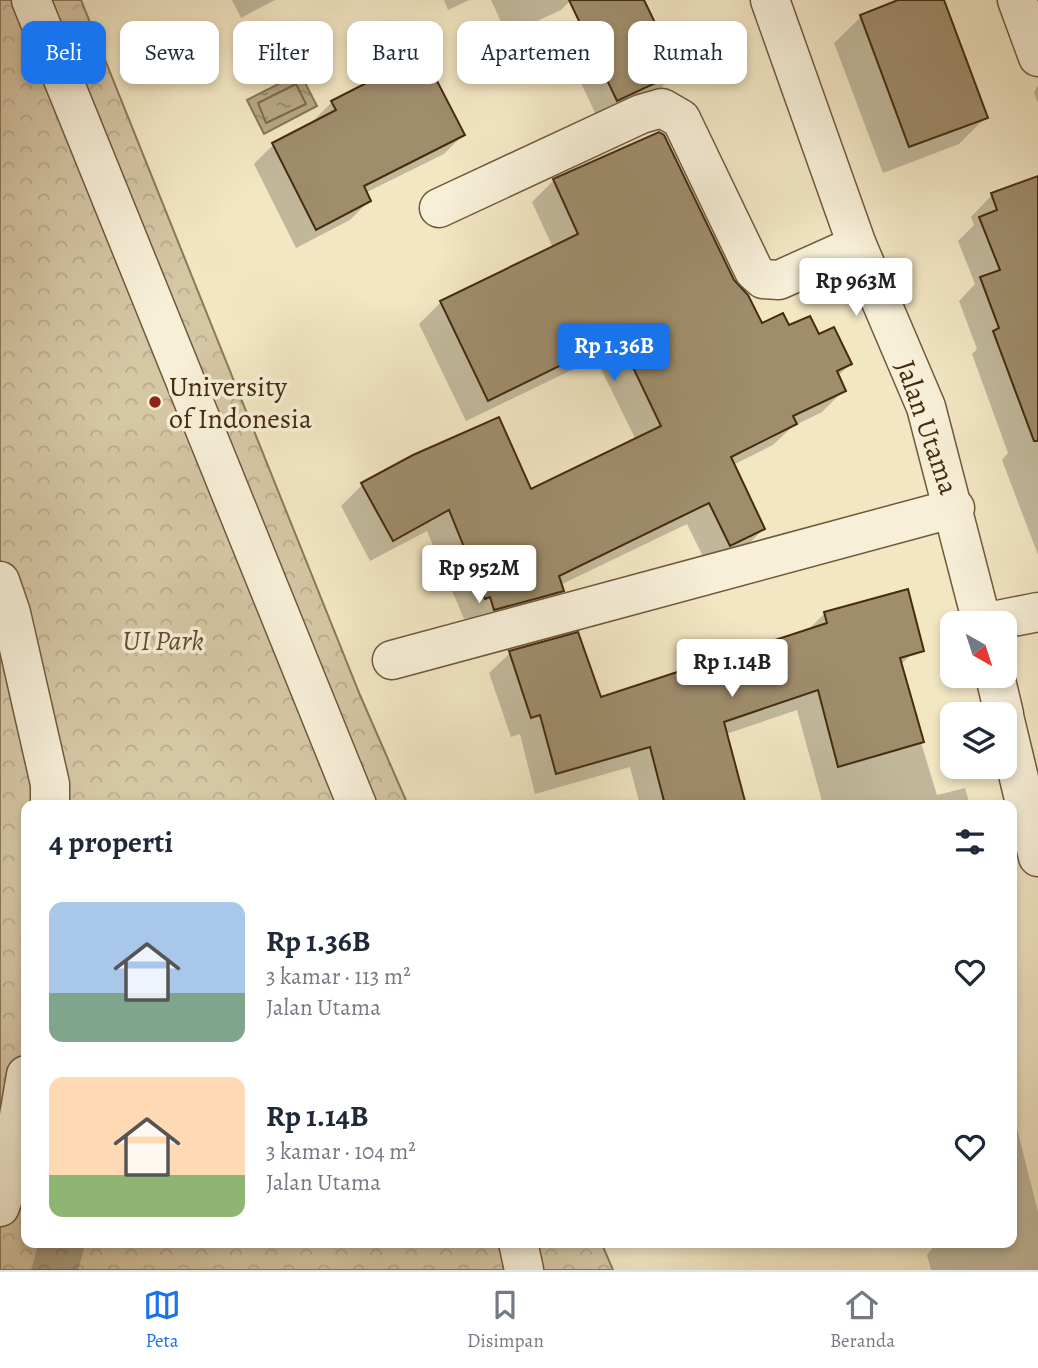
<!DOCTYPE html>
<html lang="id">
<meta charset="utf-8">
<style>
:root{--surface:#fff;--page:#f2f2f3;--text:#1f2937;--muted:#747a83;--line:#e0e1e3;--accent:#1a73e8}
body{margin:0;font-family:Alegreya,serif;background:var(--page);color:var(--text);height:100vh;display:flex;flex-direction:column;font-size:26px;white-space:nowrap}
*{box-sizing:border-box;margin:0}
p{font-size:23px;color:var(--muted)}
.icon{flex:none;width:38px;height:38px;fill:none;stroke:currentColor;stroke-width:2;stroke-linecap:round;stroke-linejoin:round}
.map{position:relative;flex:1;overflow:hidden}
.sheet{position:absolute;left:21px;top:800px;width:996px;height:448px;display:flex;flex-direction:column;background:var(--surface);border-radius:14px;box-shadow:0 4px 10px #0003}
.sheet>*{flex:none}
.hud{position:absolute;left:21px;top:21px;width:998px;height:63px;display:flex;gap:14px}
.needle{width:46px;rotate:141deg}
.buttons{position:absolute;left:940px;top:611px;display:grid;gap:14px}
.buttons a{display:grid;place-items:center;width:77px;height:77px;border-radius:14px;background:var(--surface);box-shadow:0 4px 10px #0003;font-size:35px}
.price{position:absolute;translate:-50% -60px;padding:0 16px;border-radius:7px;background:#fff;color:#222;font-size:23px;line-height:46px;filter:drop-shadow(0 2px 4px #0008)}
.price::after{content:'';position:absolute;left:50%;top:42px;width:21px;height:16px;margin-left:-10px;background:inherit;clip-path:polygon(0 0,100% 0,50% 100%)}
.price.on{background:var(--accent);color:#fff}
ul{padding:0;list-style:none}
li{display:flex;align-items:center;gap:21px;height:175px;padding:0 28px}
li span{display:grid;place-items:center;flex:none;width:196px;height:140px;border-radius:14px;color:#555}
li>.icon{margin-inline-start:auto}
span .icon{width:84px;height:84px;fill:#fffc;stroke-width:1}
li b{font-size:30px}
h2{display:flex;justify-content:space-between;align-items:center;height:84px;padding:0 28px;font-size:30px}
.chip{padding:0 24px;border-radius:14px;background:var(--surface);box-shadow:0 4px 10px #0003;font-size:24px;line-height:63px}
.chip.on{background:var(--accent);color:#fff}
.menu{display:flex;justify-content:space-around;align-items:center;height:98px;border-top:2px solid var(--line);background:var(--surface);font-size:19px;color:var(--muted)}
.menu a{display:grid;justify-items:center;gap:4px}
.menu .on{color:var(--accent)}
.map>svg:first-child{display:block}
.park{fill:url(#park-crowns);stroke:#8d7959;stroke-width:2}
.water{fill:url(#water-ripples);stroke:#897655;stroke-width:2}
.shadow{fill:#0003}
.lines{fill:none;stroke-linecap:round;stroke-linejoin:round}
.shore{stroke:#7e6a4a;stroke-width:2}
.building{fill:#9f8d6c;stroke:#452c0e;stroke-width:2}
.minor-casing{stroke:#705a3b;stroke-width:41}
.minor{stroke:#f7efd8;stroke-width:38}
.poi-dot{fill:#8f2418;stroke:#f7efd8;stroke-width:2.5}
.labels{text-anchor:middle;stroke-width:7;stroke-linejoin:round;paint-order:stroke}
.poi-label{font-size:28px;fill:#452c0e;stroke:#f7efd8;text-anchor:start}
.street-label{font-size:28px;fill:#452c0e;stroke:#f7efd8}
.park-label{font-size:28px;font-style:italic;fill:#624b2c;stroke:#f7efd8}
</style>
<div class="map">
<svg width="1038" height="1270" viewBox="0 0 1038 1270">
<defs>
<pattern id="park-crowns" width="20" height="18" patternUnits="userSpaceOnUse" patternTransform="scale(1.75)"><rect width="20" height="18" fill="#d5c6a4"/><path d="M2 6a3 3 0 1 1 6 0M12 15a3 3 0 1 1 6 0" fill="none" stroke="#b8aa8c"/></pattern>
<pattern id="water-ripples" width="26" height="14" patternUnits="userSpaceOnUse" patternTransform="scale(1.75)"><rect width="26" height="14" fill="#b7a785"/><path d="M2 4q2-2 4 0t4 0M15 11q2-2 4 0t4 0" fill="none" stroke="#97886b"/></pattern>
</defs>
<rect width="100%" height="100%" fill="#f2e6c3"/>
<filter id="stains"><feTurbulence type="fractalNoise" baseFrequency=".00286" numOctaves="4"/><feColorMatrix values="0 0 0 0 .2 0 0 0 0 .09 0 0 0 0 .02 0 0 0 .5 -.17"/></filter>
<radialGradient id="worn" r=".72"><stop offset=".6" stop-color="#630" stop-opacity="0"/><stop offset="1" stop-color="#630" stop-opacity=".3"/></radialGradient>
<path class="park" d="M 0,0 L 81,0 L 360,695 L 408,805 L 26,805 L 26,1242 L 601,1242 L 613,1270 L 0,1270 Z"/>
<path class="water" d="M 300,73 L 317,106 L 264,134 L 247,100 Z"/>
<path class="shadow" d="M 232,0 L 275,0 L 241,18 Z
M 444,0 L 469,0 L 448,10 Z
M 491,0 L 571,0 L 561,10 L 507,35 Z
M 903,0 L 942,0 L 986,117 L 959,144 L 883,173 L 834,43 L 861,17 Z
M 590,43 L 677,72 L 658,91 L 598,119 L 571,62 Z
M 1038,85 L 1038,103 L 1034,93 Z
M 332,102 L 463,135 L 444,154 L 365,193 L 369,201 L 350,220 L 296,248 L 254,164 L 273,145 L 314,123 L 313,121 Z
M 1038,177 L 1038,555 L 1002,460 L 1008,453 L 972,354 L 977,349 L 959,301 L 975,284 L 958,241 L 974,225 L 971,217 L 992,195 Z
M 554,180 L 733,281 L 761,326 L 789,328 L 818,336 L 850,364 L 838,376 L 844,390 L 822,412 L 792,427 L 773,445 L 733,465 L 763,529 L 742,551 L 708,567 L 687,524 L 560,585 L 562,590 L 540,612 L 473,631 L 468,618 L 464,619 L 427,531 L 370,561 L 341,506 L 362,485 L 530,492 L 636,440 L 597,361 L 584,367 L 582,365 L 466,421 L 419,324 L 441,302 L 553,248 L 532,202 Z
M 825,613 L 921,646 L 898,667 L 937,795 L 965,788 L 970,805 L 823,805 L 797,710 L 726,734 L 737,805 L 640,805 L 630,767 L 535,794 L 520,734 L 511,737 L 489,673 L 510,653 L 577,634 L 600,699 L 807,631 Z
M 1012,1109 L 1038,1212 L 1038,1270 L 931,1270 L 927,1255 L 937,1242 L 1012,1242 Z
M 39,1242 L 86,1242 L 78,1270 L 31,1270 Z"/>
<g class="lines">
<path class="shore" d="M 296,84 L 306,104 L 266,123 L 258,103 Z"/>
</g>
<path class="building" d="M 569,0 L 644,0 L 679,72 L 617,101 Z
M 898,0 L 944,0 L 988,118 L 909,147 L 860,15 Z
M 423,54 L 465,135 L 364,186 L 371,201 L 316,230 L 272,143 L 336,110 L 331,101 Z
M 659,132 L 664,135 L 734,280 L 748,295 L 762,323 L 783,313 L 789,325 L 810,316 L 819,334 L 834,327 L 852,364 L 837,371 L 846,391 L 793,416 L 797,424 L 731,457 L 765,529 L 730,546 L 709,503 L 559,576 L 564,591 L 494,610 L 490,597 L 485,599 L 449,510 L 393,541 L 361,483 L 413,455 L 499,417 L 531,489 L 661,426 L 620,340 L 606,347 L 604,344 L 488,401 L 440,301 L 578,234 L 553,179 Z
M 1038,176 L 1038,441 L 1034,441 L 993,331 L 999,328 L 980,277 L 1000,270 L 979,217 L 997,210 L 991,193 Z
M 908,589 L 924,651 L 900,658 L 924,742 L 838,767 L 818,690 L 724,722 L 746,805 L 665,805 L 650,747 L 556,774 L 540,715 L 531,718 L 509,651 L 578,632 L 601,697 L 827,623 L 824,612 Z"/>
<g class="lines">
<defs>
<path id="minor" d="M 31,0 L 357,805
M 770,0 L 857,245 L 926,407 L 982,623
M 1017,0 L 1038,57
M 439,208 L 641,114 L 662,108 L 681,119 L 754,271 L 763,279 L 779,280 L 857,245
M 0,581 L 11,613 L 50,784 L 50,805
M 983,623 L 1038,612
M 392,660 L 955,508
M 995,676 L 1004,714
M 1004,716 L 1038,857
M 0,1207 L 7,1186 L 26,1075
M 518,1242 L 524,1270"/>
</defs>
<use href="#minor" class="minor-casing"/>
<use href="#minor" class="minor"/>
</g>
<circle class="poi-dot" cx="155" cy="402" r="7"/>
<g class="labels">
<g class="poi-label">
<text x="169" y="396">University<tspan x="169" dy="32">of Indonesia</tspan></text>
</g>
<g class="street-label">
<text transform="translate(928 427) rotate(71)" y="10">Jalan Utama</text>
</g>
<g class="park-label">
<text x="163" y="650">UI Park</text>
</g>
</g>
<rect width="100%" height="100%" filter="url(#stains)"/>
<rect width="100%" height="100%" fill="url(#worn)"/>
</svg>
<div class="buttons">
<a><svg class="needle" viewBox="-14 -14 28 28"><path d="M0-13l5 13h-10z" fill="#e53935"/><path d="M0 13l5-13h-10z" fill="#747a83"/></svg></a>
<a><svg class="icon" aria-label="layers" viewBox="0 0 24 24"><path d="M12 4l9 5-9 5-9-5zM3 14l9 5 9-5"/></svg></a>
</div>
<b class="price" style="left:856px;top:318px">Rp 963M</b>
<b class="price on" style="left:614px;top:383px">Rp 1.36B</b>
<b class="price" style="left:479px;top:605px">Rp 952M</b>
<b class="price" style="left:732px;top:699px">Rp 1.14B</b>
<div class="hud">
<a class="chip on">Beli</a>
<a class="chip">Sewa</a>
<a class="chip">Filter</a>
<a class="chip">Baru</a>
<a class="chip">Apartemen</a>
<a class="chip">Rumah</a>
</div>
<section class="sheet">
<h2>4 properti<svg class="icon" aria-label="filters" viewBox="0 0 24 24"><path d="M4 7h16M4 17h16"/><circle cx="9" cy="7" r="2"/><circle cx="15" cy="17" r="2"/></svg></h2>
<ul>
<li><span style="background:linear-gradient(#a9c7e8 65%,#7fa58c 0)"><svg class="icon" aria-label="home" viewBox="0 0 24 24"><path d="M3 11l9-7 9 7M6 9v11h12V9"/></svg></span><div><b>Rp 1.36B</b><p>3 kamar · 113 m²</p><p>Jalan Utama</p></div><svg class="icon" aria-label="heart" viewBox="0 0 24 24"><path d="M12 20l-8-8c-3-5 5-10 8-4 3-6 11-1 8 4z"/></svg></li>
<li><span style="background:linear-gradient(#ffd9b3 70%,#8fb573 0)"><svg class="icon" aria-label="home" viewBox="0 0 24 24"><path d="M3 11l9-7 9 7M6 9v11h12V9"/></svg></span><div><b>Rp 1.14B</b><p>3 kamar · 104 m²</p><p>Jalan Utama</p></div><svg class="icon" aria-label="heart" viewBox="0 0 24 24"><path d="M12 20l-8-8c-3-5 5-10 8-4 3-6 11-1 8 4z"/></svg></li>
</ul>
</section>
</div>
<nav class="menu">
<a class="on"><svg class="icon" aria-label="map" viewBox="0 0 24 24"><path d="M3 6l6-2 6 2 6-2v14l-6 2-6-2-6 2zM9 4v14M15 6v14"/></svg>Peta</a>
<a><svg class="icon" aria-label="saved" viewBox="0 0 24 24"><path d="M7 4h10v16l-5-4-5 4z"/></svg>Disimpan</a>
<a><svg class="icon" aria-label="home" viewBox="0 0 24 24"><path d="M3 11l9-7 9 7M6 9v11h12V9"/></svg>Beranda</a>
</nav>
